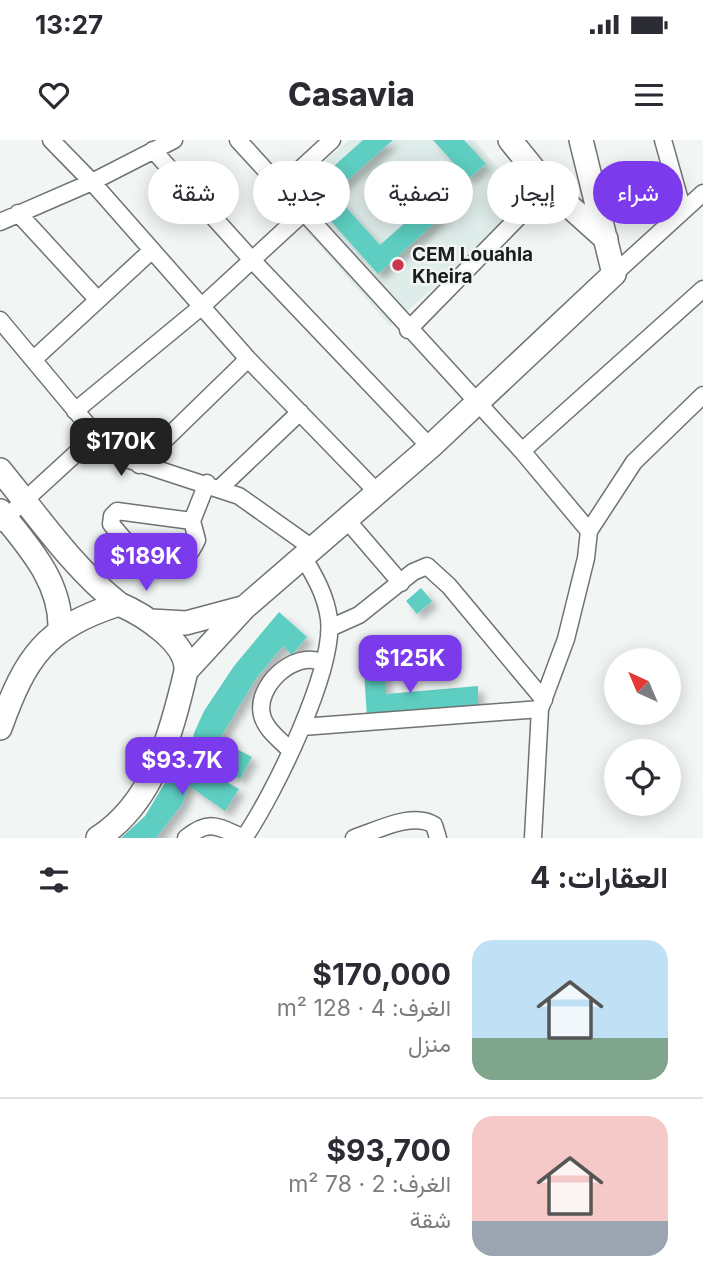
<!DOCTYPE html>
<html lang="ar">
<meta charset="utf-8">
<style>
:root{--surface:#fff;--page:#f7f7f7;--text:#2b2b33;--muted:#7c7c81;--line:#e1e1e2;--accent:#7c3aed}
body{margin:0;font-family:Inter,Vazirmatn,sans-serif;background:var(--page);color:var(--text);direction:rtl;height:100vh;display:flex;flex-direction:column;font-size:26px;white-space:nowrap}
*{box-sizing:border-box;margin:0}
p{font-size:23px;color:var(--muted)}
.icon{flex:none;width:38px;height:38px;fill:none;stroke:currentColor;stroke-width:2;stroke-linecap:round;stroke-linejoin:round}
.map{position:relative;height:698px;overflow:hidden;direction:ltr}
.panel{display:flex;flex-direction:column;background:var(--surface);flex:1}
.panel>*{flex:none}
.hud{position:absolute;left:21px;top:21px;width:662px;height:63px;direction:rtl;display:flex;gap:14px}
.needle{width:46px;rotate:316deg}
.fabs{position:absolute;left:604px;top:508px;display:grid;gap:14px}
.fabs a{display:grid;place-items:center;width:77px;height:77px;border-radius:50%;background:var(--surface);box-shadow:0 4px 18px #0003;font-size:35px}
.price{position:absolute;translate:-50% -60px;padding:0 16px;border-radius:14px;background:var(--accent);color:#fff;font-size:23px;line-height:46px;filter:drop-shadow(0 2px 4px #0008)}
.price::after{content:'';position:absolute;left:50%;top:42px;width:21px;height:16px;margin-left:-10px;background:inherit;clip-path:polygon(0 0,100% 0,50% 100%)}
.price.active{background:#222;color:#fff}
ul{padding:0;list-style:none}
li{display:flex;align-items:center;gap:21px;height:175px;padding:0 35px}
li+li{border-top:2px solid var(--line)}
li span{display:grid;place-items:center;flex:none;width:196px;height:140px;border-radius:21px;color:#555}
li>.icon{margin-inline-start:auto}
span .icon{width:84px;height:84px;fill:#fffc;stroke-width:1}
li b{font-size:30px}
h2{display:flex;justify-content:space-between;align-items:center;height:84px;padding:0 35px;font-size:30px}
.tag{padding:0 24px;border-radius:32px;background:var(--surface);box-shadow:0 4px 18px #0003;font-size:24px;line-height:63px}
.tag.active{background:var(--accent);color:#fff}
.status{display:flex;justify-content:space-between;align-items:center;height:49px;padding:0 35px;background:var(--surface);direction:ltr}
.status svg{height:19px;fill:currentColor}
header{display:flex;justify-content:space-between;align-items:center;height:91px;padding:0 35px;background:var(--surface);font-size:32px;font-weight:800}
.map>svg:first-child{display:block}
.built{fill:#dfedea}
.building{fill:#5dcec1;filter:url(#shadow)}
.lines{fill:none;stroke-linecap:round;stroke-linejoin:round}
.street-casing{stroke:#6f7372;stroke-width:19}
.secondary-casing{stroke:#6f7372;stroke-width:26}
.street{stroke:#fff;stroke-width:16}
.secondary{stroke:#fff;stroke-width:23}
.poi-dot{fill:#c8374e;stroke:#f1f6f5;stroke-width:2.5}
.labels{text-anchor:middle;stroke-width:5;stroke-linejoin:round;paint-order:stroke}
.poi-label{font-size:19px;font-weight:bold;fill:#1c1d1d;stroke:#f1f6f5;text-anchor:start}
</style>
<div class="status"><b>13:27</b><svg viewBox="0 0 49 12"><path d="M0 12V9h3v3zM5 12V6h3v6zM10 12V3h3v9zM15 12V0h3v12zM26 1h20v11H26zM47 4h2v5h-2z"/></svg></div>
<header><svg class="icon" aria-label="menu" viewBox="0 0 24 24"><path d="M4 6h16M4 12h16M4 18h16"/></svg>Casavia<svg class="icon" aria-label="heart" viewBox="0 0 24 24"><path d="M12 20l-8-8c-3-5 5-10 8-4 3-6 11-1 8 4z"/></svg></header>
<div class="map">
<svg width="703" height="698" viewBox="0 0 703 698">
<defs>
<filter id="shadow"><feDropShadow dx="6" dy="6" stdDeviation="3.5" flood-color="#0004"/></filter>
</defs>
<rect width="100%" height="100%" fill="#f1f6f5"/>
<path class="built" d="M 349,0 L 474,0 L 530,64 L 390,186 L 280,61 Z"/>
<path class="building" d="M 363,0 L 393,0 L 333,53 L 380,105 L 435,56 L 449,70 L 378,134 L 305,52 Z
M 433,0 L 464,0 L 486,24 L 468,39 Z
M 421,448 L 432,461 L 417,474 L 406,461 Z
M 279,472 L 307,497 L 292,515 L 283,506 L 255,540 L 219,600 L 252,617 L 240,639 L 190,612 L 194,593 L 204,571 L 234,526 Z
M 384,514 L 386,554 L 478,546 L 478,567 L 367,577 L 363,516 Z
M 181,616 L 239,649 L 225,671 L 189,646 L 183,663 L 156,698 L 121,698 L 145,676 Z"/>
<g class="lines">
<defs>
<path id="street" d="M 51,0 L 92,42 L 248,219 L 378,353
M 238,0 L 522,311 L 589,391 L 586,418 L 566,499 L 540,569 L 533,698
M 663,0 L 683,71
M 153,10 L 252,120 L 430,307
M 282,46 L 332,0
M 18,73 L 97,159
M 0,82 L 92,42 L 174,0
M 614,134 L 703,53
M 0,180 L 96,295 L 120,317 L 239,356 L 311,407
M 408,190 L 548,47
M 34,219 L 151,111
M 75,271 L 201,167 L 303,73
M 522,311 L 703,149
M 139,325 L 248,219
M 220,348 L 300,272
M 346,379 L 401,443
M 192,381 L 117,371 L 112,376 L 111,384 C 136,414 170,456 197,400 L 192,381 L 207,343
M 0,383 L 96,295
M 589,391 L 634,322 L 703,255
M 330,488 L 359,475 L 413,432 L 427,426 L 449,446 L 544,560
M 302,587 L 540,569
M 290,610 C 280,600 265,589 262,575 C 255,547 293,510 322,522
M 186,698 C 210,678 218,687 244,698
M 244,698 C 274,654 335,530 329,479 C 326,455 314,435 302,415
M 354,698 C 376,691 413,671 434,685 L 438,698"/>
<path id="secondary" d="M 510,0 L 548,47 L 606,99
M 0,330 C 38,376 72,427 119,464
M 0,371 C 28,406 62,442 60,490
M 151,481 L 186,483 L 242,468
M 186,531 L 245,467 L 430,307 L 614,134 L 581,0
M 0,588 C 26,516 45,488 119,464 C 142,474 188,502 186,531 C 172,591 154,662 98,698"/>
</defs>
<use href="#street" class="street-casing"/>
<use href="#secondary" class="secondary-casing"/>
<use href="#street" class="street"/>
<use href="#secondary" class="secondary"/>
</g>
<circle class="poi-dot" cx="398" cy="125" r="7"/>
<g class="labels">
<g class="poi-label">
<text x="412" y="121">CEM Louahla<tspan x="412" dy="22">Kheira</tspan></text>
</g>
</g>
</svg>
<div class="fabs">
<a><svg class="needle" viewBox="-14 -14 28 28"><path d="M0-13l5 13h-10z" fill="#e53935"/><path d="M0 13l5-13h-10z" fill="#7c7c81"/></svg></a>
<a><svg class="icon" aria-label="locate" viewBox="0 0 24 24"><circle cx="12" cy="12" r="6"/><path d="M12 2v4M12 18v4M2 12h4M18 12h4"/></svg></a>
</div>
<b class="price active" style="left:121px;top:338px">$170K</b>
<b class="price" style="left:146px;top:453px">$189K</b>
<b class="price" style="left:410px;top:555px">$125K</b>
<b class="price" style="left:182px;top:657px">$93.7K</b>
<div class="hud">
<a class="tag active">شراء</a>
<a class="tag">إيجار</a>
<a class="tag">تصفية</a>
<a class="tag">جديد</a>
<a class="tag">شقة</a>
</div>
</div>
<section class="panel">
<h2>العقارات: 4<svg class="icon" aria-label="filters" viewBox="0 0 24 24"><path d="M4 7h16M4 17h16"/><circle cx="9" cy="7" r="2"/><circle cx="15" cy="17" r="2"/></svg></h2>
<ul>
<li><span style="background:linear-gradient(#bfe0f5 70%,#7fa58c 0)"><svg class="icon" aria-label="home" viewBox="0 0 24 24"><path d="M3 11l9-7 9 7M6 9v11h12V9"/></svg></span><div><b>$170,000</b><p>الغرف: 4 · 128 m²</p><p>منزل</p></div></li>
<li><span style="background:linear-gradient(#f6c9c9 75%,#9aa5b1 0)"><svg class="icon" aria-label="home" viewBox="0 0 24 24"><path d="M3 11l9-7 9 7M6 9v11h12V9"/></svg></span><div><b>$93,700</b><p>الغرف: 2 · 78 m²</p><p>شقة</p></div></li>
</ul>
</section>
